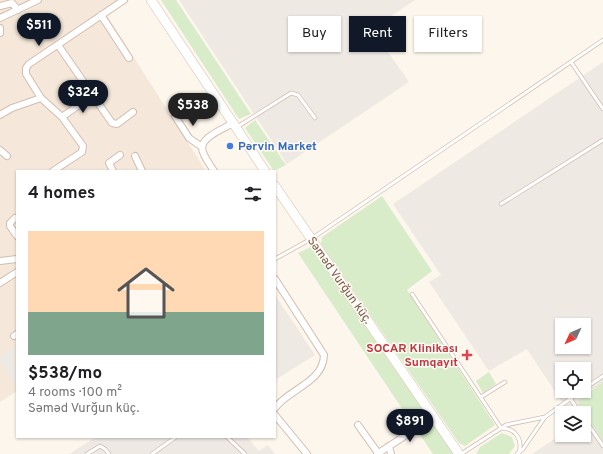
<!DOCTYPE html>
<meta charset="utf-8">
<style>
:root{--surface:#fff;--page:#f6f6f6;--text:#202124;--muted:#757577;--accent:#111827}
body{margin:0;font-family:Overpass,sans-serif;background:var(--page);color:var(--text);height:100vh;display:flex;flex-direction:column;font-size:15px;white-space:nowrap}
*{box-sizing:border-box;margin:0}
p{font-size:13px;color:var(--muted)}
.icon{flex:none;width:22px;height:22px;fill:none;stroke:currentColor;stroke-width:2;stroke-linecap:round;stroke-linejoin:round}
.map{position:relative;flex:1;overflow:hidden}
.side{position:absolute;left:16px;top:170px;width:260px;height:268px;display:flex;flex-direction:column;background:var(--surface);border-radius:0px;box-shadow:0 1px 3px #0004}
.side>*{flex:none}
.hud{position:absolute;left:288px;top:16px;width:255px;height:36px;display:flex;gap:8px}
.needle{width:26px;rotate:226deg}
.buttons{position:absolute;left:555px;top:318px;display:grid;gap:8px}
.buttons a{display:grid;place-items:center;width:36px;height:36px;border-radius:0px;background:var(--surface);box-shadow:0 1px 3px #0004;font-size:20px}
.price{position:absolute;translate:-50% -34px;padding:0 9px;border-radius:14px;background:var(--accent);color:#fff;font-size:13px;line-height:26px;filter:drop-shadow(0 1px 2px #0008)}
.price::after{content:'';position:absolute;left:50%;top:24px;width:12px;height:9px;margin-left:-6px;background:inherit;clip-path:polygon(0 0,100% 0,50% 100%)}
.price.on{background:#222;color:#fff}
ul{padding:0;list-style:none}
li{display:grid;align-content:center;gap:8px;height:212px;padding:0 12px}
li span{display:grid;place-items:center;height:124px;border-radius:0px;color:#555}
li>.icon{margin-inline-start:auto}
span .icon{width:72px;height:72px;fill:#fffc;stroke-width:1}
li b{font-size:17px}
h2{display:flex;justify-content:space-between;align-items:center;height:48px;padding:0 12px;font-size:17px}
.pill{padding:0 14px;border-radius:0px;background:var(--surface);box-shadow:0 1px 3px #0004;font-size:14px;line-height:36px}
.pill.on{background:var(--accent);color:#fff}
.map>svg:first-child{display:block}
.residential{fill:#f5e8da}
.industrial{fill:#efe9e4;fill-rule:evenodd}
.green{fill:#d8ecc9}
.lines{fill:none;stroke-linecap:round;stroke-linejoin:round}
.lane-casing{stroke:#d1beb0;stroke-width:4.5}
.street-casing{stroke:#d1beb0;stroke-width:8}
.secondary-casing{stroke:#d6c0b0;stroke-width:10}
.lane{stroke:#fff;stroke-width:3}
.street{stroke:#fff;stroke-width:6}
.secondary{stroke:#fff;stroke-width:9}
.shop-dot{fill:#3f7fe0;stroke:#fffaf3;stroke-width:1.5}
.health-dot{fill:#e0444e;stroke:#fffaf3;stroke-width:1.5}
.labels{text-anchor:middle;stroke-width:3;stroke-linejoin:round;paint-order:stroke}
.shop-label{font-size:12px;font-weight:bold;fill:#366cbe;stroke:#fffaf3;text-anchor:start}
.street-label{font-size:12px;fill:#7a5c4d;stroke:#fffaf3}
.health-label{font-size:12px;font-weight:bold;fill:#be3a42;stroke:#fffaf3;text-anchor:end}
</style>
<div class="map">
<svg width="603" height="454" viewBox="0 0 603 454">
<rect width="100%" height="100%" fill="#fdf6ec"/>
<path class="residential" d="M 0,0 L 127,0 L 107,15 L 206,171 L 17,171 L 17,391 L 0,402 Z"/>
<path class="industrial" d="M 179,0 L 415,0 L 372,29 L 409,82 L 287,164 Z
M 603,62 L 603,454 L 532,454 L 562,434 L 584,435 L 584,413 L 569,413 L 527,349 L 489,371 L 429,282 L 441,275 L 393,204 ZM 562,325 L 584,325 L 584,347 L 562,347 ZM 562,369 L 584,369 L 584,391 L 562,391 Z
M 275,295 L 315,355 L 275,380 Z
M 17,345 L 17,379 L 12,382 L 0,361 L 0,356 Z
M 96,437 L 247,437 L 259,451 L 268,445 L 275,454 L 69,454 Z"/>
<path class="green" d="M 161,0 L 176,0 L 251,114 L 239,119 Z
M 255,120 L 286,165 L 274,171 L 245,128 Z
M 382,196 L 432,271 L 407,290 L 495,425 L 465,446 L 459,443 L 321,244 L 322,237 Z
M 311,247 L 425,413 L 413,425 L 298,253 Z
M 489,372 L 496,384 L 483,393 L 476,381 Z
M 603,382 L 603,441 L 580,407 L 578,401 Z
M 434,425 L 453,454 L 433,454 L 418,432 Z
M 502,433 L 512,437 L 515,446 L 509,454 L 476,454 L 480,447 Z"/>
<g class="lines">
<defs>
<path id="lane" d="M 571,62 L 603,109
M 237,127 L 291,93 L 298,95 L 315,118
M 501,204 L 603,140
M 275,259 L 311,239 L 603,40
M 412,294 L 501,428 C 515,428 523,439 519,453
M 584,389 L 603,376
M 481,397 L 505,382
M 570,398 L 580,413
M 545,417 L 581,391
M 584,418 L 603,446
M 227,437 L 245,454
M 87,454 L 100,446 L 105,449 L 109,454
M 152,454 L 176,437
M 461,454 L 506,425 L 545,417 L 523,449 L 517,454"/>
<path id="street" d="M 0,6 L 12,3 L 18,10
M 101,15 L 129,58
M 0,18 L 38,0
M 0,28 L 0,33
M 58,45 L 112,123 L 117,124 L 133,112
M 41,98 L 62,117 L 83,146 L 82,152 L 53,171
M 0,115 L 12,108 L 41,98 L 26,74 L 26,68 L 29,64 L 124,0
M 175,116 L 189,138 L 202,147
M 62,117 L 93,95
M 0,150 L 7,156
M 135,156 L 142,171
M 113,171 L 109,163 L 120,155
M 214,171 C 210,165 205,158 203,152 C 197,138 224,129 233,123
M 15,218 L 10,223 L 10,226 L 17,236
M 0,261 L 17,259
M 275,279 L 324,355 C 323,383 290,388 275,408
M 0,283 L 17,272
M 14,336 L 17,334
M 275,415 L 307,454
M 358,425 L 378,453
M 389,446 L 391,454
M 377,454 L 434,417"/>
<path id="secondary" d="M 151,0 L 265,171
M 275,186 L 459,454"/>
</defs>
<use href="#lane" class="lane-casing"/>
<use href="#street" class="street-casing"/>
<use href="#secondary" class="secondary-casing"/>
<use href="#lane" class="lane"/>
<use href="#street" class="street"/>
<use href="#secondary" class="secondary"/>
</g>
<circle class="shop-dot" cx="230" cy="146" r="4"/>
<path class="health-dot" d="M465 349h4v4h4v4h-4v4h-4v-4h-4v-4h4z"/>
<g class="labels">
<g class="shop-label">
<text x="238" y="150">Pərvin Market</text>
</g>
<g class="street-label">
<text transform="translate(340 280) rotate(55)" y="4">Səməd Vurğun küç.</text>
</g>
<g class="health-label">
<text x="458" y="352">SOCAR Klinikası<tspan x="458" dy="14">Sumqayıt</tspan></text>
</g>
</g>
</svg>
<div class="buttons">
<a><svg class="needle" viewBox="-14 -14 28 28"><path d="M0-13l5 13h-10z" fill="#e53935"/><path d="M0 13l5-13h-10z" fill="#757577"/></svg></a>
<a><svg class="icon" aria-label="locate" viewBox="0 0 24 24"><circle cx="12" cy="12" r="6"/><path d="M12 2v4M12 18v4M2 12h4M18 12h4"/></svg></a>
<a><svg class="icon" aria-label="layers" viewBox="0 0 24 24"><path d="M12 4l9 5-9 5-9-5zM3 14l9 5 9-5"/></svg></a>
</div>
<b class="price" style="left:39px;top:47px">$511</b>
<b class="price" style="left:83px;top:114px">$324</b>
<b class="price on" style="left:193px;top:127px">$538</b>
<b class="price" style="left:410px;top:443px">$891</b>
<div class="hud">
<a class="pill">Buy</a>
<a class="pill on">Rent</a>
<a class="pill">Filters</a>
</div>
<section class="side">
<h2>4 homes<svg class="icon" aria-label="filters" viewBox="0 0 24 24"><path d="M4 7h16M4 17h16"/><circle cx="9" cy="7" r="2"/><circle cx="15" cy="17" r="2"/></svg></h2>
<ul>
<li><span style="background:linear-gradient(#ffd9b3 65%,#7fa58c 0)"><svg class="icon" aria-label="home" viewBox="0 0 24 24"><path d="M3 11l9-7 9 7M6 9v11h12V9"/></svg></span><div><b>$538/mo</b><p>4 rooms · 100 m²</p><p>Səməd Vurğun küç.</p></div></li>
</ul>
</section>
</div>
